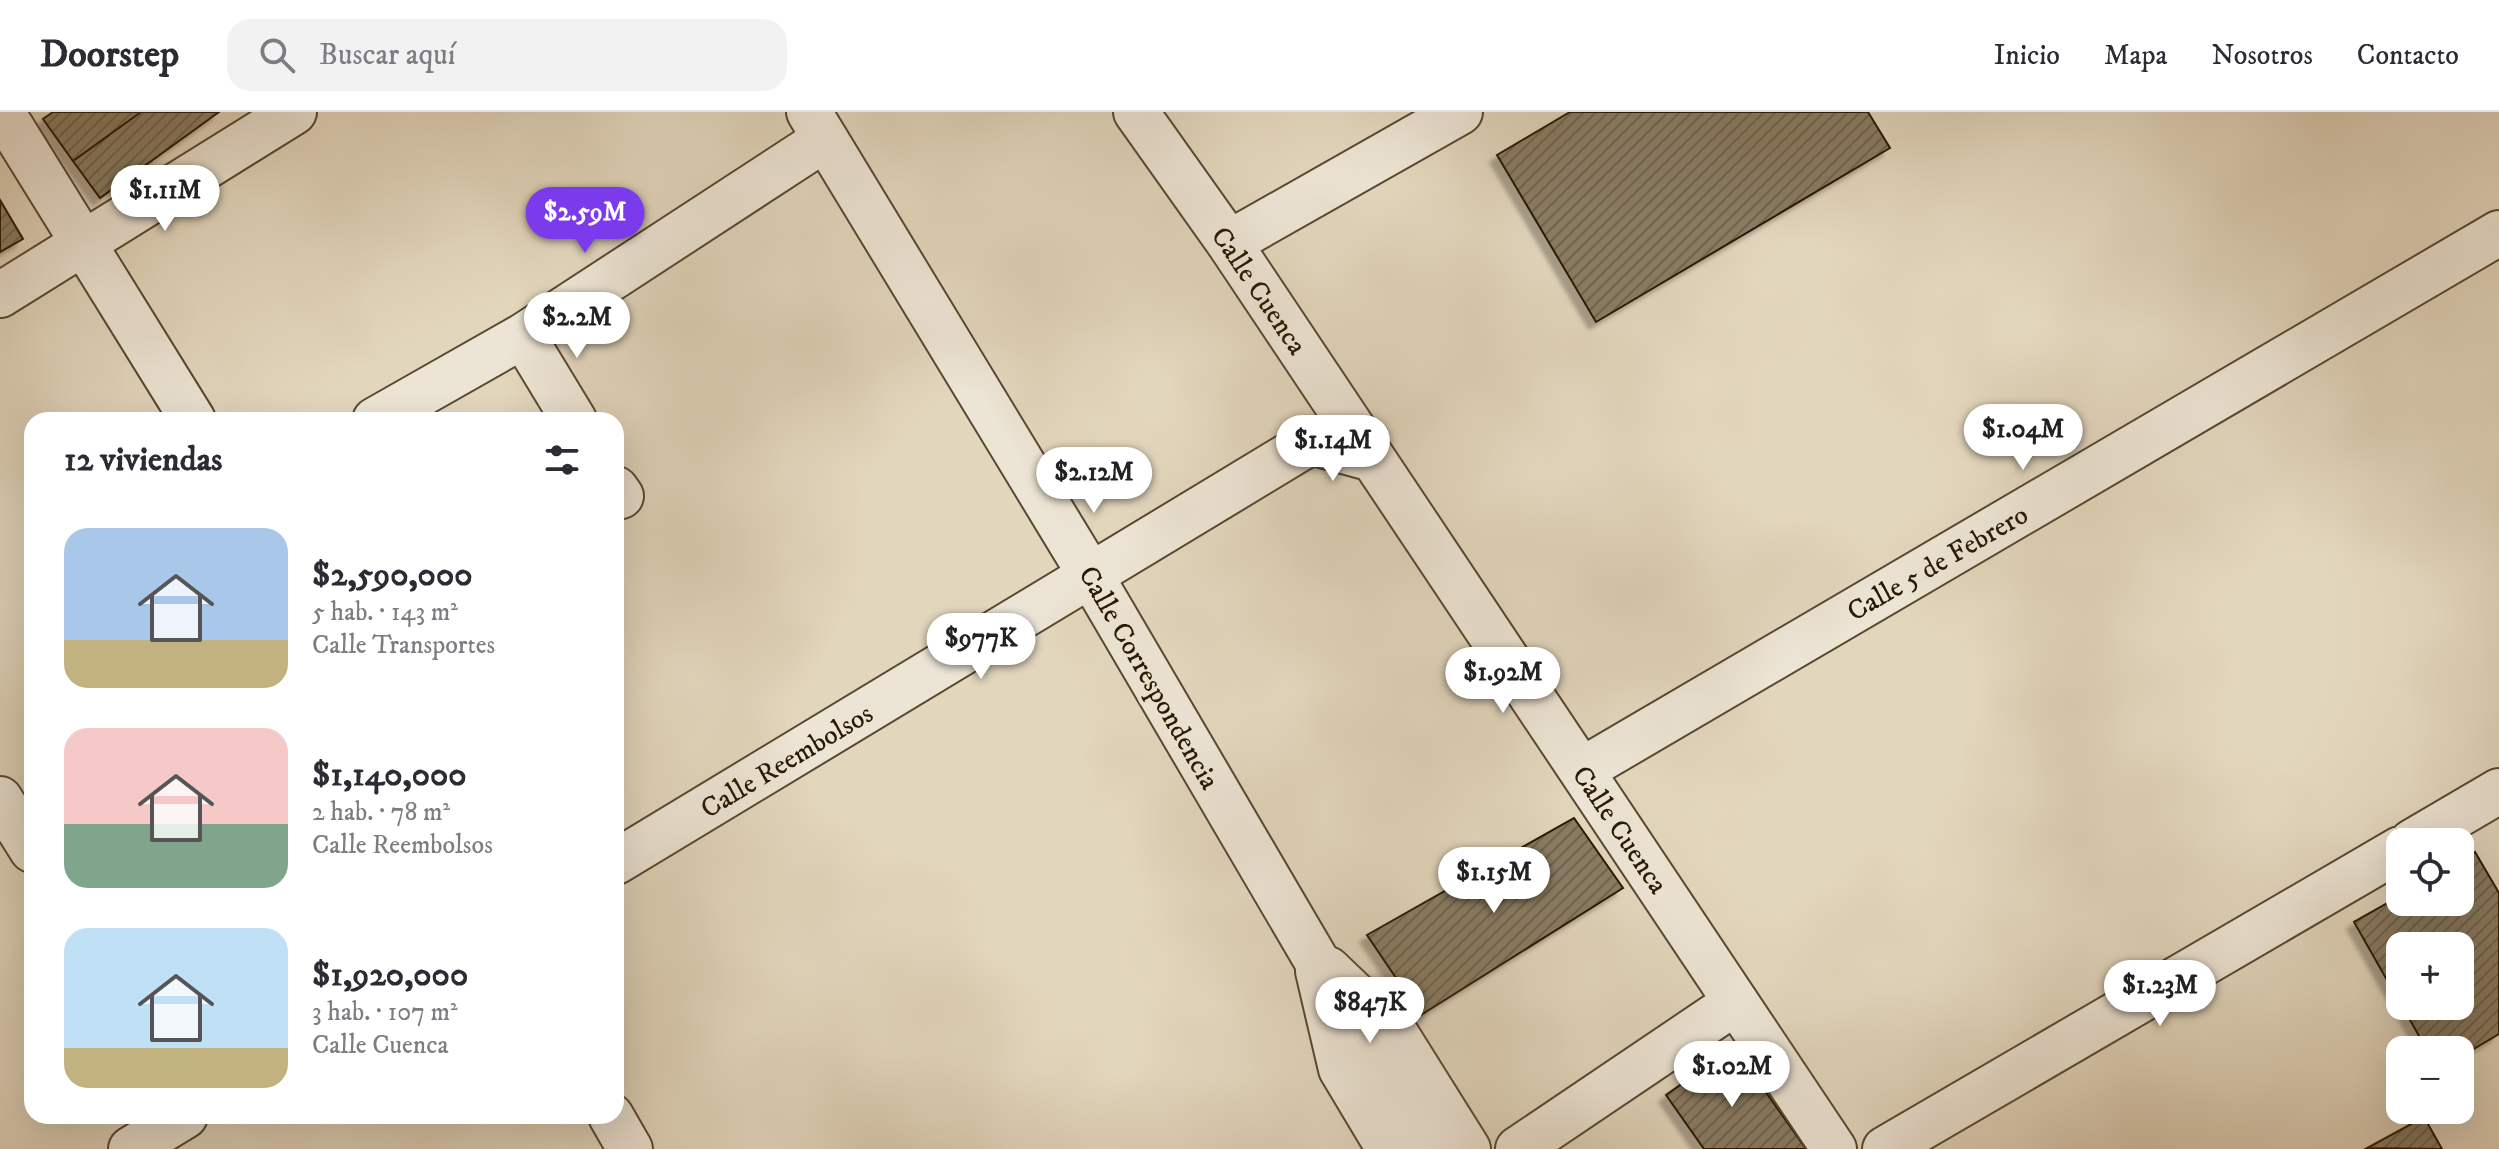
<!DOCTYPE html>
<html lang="es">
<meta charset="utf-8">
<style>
:root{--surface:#fff;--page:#f2f2f3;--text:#2b2b33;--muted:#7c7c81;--line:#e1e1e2;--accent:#7c3aed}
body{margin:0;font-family:"IM FELL DW Pica",serif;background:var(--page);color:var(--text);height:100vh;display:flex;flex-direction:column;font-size:30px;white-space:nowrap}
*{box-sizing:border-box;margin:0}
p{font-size:26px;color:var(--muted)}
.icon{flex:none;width:44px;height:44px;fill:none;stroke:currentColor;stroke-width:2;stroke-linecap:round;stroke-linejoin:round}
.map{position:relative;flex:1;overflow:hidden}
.drawer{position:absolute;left:24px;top:300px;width:600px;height:712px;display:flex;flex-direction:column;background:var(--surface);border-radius:24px;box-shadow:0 8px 32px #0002}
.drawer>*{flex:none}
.tools{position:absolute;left:2386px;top:716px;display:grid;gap:16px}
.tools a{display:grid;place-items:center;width:88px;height:88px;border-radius:16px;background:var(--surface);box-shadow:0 8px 32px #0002;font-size:40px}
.price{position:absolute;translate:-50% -68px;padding:0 18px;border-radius:28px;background:#fff;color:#222;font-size:26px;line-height:52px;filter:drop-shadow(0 2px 4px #0008)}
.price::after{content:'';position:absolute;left:50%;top:48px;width:24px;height:18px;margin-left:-12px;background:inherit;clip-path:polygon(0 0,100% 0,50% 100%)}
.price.on{background:var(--accent);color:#fff}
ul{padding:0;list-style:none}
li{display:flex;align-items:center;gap:24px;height:200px;padding:0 40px}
li span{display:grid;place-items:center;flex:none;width:224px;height:160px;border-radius:24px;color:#555}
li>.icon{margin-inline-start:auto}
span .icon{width:96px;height:96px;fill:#fffc;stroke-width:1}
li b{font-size:34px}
h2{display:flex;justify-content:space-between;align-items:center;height:96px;padding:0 40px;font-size:34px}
header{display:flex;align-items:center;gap:48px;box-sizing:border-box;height:112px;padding:0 40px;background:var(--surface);border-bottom:2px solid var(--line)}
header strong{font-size:38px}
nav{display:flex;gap:44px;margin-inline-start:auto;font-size:28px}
.search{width:560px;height:72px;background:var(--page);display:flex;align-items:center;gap:20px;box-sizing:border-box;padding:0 28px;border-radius:24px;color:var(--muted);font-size:30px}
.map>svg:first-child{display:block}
.building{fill:url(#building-hatch);stroke:#291901;stroke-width:2;filter:url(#shadow)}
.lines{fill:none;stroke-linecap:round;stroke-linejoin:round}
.minor-casing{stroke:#574830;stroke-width:48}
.tertiary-casing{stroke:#574830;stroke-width:48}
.minor{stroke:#ece4d4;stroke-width:44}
.tertiary{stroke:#ece4d4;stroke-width:44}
.labels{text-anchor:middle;stroke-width:8;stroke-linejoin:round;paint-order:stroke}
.street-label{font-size:28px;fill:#291901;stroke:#ece4d4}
</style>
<header>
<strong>Doorstep</strong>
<div class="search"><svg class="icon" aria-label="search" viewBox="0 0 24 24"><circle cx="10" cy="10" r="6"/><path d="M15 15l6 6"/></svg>Buscar aquí</div>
<nav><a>Inicio</a><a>Mapa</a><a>Nosotros</a><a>Contacto</a></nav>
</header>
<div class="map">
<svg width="2499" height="1037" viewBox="0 0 2499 1037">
<defs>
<pattern id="building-hatch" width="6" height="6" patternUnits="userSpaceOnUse" patternTransform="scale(2)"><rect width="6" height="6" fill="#897b63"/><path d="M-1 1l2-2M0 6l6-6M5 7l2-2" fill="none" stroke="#70644f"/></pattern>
<filter id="shadow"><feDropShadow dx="-7" dy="7" stdDeviation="2" flood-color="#0004"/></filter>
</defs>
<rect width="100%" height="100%" fill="#e2d6bd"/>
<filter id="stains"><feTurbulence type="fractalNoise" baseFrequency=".0025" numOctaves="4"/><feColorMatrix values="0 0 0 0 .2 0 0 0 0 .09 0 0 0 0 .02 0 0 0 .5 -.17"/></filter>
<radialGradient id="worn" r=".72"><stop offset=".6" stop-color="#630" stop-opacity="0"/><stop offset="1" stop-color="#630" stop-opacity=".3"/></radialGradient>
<path class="building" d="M 53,0 L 141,0 L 73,49 L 43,7 Z
M 141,0 L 219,0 L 100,86 L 73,49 Z
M 1570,0 L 1868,0 L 1890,36 L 1596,210 L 1497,43 Z
M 0,88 L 23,127 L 0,140 Z
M 1574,706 L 1623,776 L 1421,903 L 1367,823 Z
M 2475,740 L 2499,781 L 2499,922 L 2460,945 L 2460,938 L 2427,938 L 2402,894 L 2460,894 L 2460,834 L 2400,834 L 2400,891 L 2354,810 L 2400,784 L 2400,790 L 2460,790 L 2460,749 Z
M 1734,935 L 1806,1037 L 1704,1037 L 1666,983 Z
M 2424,1005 L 2442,1037 L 2367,1036 Z"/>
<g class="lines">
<defs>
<path id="minor" d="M 2,0 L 193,308
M 1136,0 L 1229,131 L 1834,1037
M 1229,131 L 1460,0
M 523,224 L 574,308
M 375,308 L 523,224 L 825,27
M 616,377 L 621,384
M 0,687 L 32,738
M 2412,730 L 2499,679
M 616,750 L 1311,330 L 1373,347
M 1328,857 L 1396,922 L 1468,1037
M 1318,859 L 1341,957 L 1389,1037
M 611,1004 L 630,1037
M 131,1037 L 185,1004
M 1518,1037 L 1736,890
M 1885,1037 L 2400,737"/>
<path id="tertiary" d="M 809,0 L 1091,464 L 1427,1037
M 0,183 L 294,0
M 1582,658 L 2499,121"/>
</defs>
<use href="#minor" class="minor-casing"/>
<use href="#tertiary" class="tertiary-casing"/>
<use href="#minor" class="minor"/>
<use href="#tertiary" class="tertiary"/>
</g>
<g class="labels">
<g class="street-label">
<text transform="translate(1260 178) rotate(56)" y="10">Calle Cuenca</text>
<text transform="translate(1937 450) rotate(-30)" y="10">Calle 5 de Febrero</text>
<text transform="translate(1150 565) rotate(60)" y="10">Calle Correspondencia</text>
<text transform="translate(786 648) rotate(-31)" y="10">Calle Reembolsos</text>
<text transform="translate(1621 717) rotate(56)" y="10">Calle Cuenca</text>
</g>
</g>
<rect width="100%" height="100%" filter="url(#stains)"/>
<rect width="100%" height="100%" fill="url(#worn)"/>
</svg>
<div class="tools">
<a><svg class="icon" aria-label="locate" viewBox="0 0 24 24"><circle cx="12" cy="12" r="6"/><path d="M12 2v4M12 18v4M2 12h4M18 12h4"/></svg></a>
<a>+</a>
<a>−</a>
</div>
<b class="price" style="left:165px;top:121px">$1.11M</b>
<b class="price on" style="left:585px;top:143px">$2.59M</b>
<b class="price" style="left:577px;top:248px">$2.2M</b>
<b class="price" style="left:2023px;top:360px">$1.04M</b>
<b class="price" style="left:1333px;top:371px">$1.14M</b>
<b class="price" style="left:1094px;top:403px">$2.12M</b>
<b class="price" style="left:981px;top:569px">$977K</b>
<b class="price" style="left:1503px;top:603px">$1.92M</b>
<b class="price" style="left:1494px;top:803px">$1.15M</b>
<b class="price" style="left:2160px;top:916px">$1.23M</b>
<b class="price" style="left:1370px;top:933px">$847K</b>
<b class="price" style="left:1732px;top:997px">$1.02M</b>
<section class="drawer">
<h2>12 viviendas<svg class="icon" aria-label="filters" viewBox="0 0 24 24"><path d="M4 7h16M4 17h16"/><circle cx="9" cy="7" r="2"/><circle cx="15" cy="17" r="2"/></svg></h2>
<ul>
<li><span style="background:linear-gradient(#a9c7e8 70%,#c2b280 0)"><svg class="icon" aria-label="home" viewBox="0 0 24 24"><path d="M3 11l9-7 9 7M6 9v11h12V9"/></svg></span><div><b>$2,590,000</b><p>5 hab. · 143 m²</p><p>Calle Transportes</p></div></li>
<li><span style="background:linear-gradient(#f6c9c9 60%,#7fa58c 0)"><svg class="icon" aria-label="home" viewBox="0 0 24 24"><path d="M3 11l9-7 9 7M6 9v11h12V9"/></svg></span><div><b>$1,140,000</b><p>2 hab. · 78 m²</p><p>Calle Reembolsos</p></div></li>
<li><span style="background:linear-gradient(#bfe0f5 75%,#c2b280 0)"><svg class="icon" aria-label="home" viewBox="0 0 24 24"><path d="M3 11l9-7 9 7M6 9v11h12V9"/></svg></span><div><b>$1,920,000</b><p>3 hab. · 107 m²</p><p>Calle Cuenca</p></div></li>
</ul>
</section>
</div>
